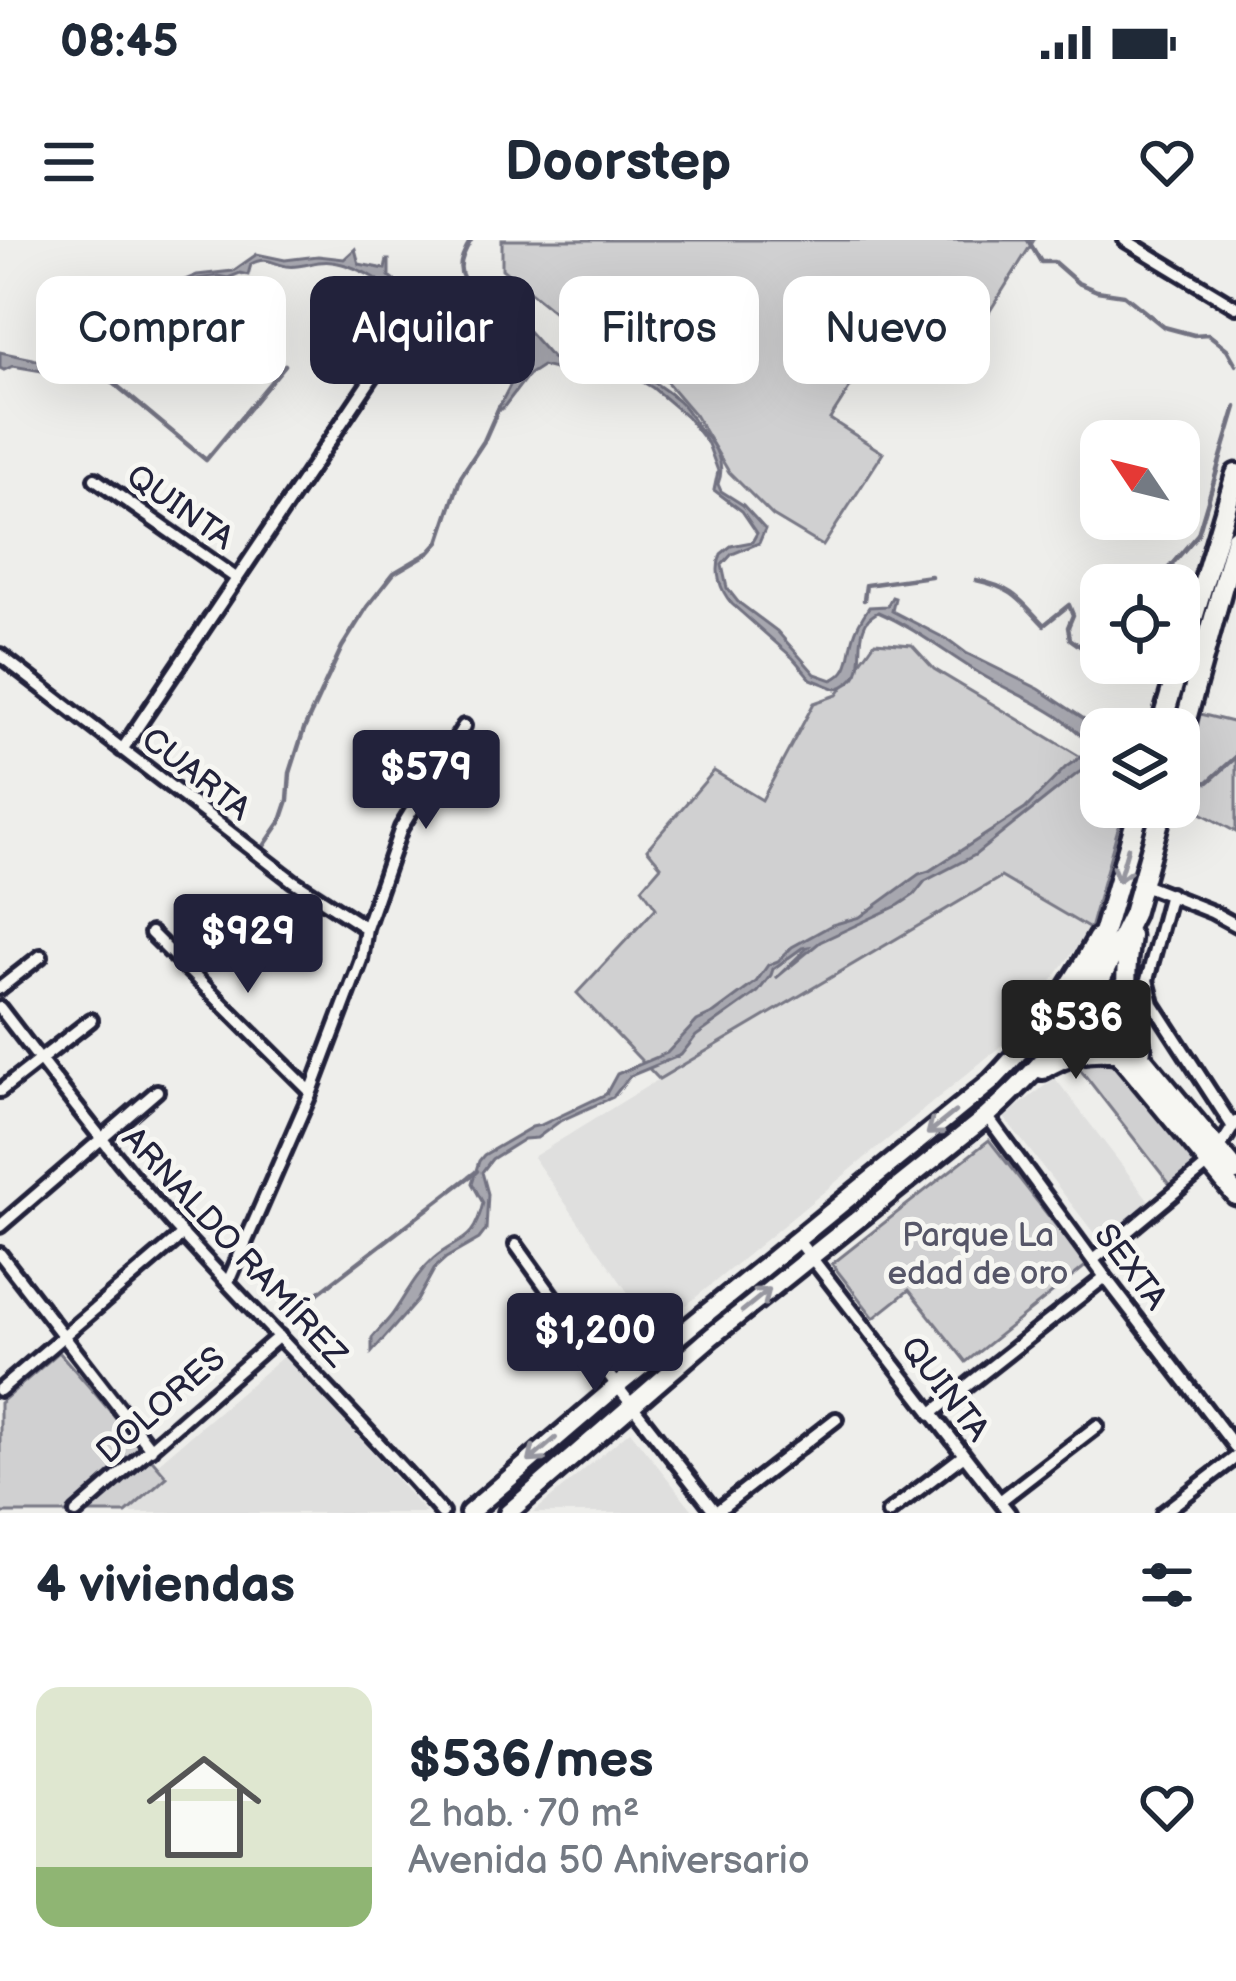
<!DOCTYPE html>
<html lang="es">
<meta charset="utf-8">
<style>
:root{--surface:#fff;--page:#f2f2f3;--text:#1f2937;--muted:#747a83;--accent:#22223b}
body{margin:0;font-family:"Balsamiq Sans",sans-serif;background:var(--page);color:var(--text);height:100vh;display:flex;flex-direction:column;font-size:45px;white-space:nowrap}
*{box-sizing:border-box;margin:0}
p{font-size:39px;color:var(--muted)}
.icon{flex:none;width:66px;height:66px;fill:none;stroke:currentColor;stroke-width:2;stroke-linecap:round;stroke-linejoin:round}
.map{position:relative;height:1273px;overflow:hidden}
.panel{display:flex;flex-direction:column;background:var(--surface);flex:1}
.panel>*{flex:none}
.banner{position:absolute;left:36px;top:36px;width:1164px;height:108px;display:flex;gap:24px}
.needle{width:78px;rotate:305deg}
.controls{position:absolute;left:1080px;top:180px;display:grid;gap:24px}
.controls a{display:grid;place-items:center;width:120px;height:120px;border-radius:24px;background:var(--surface);box-shadow:0 12px 48px #0002;font-size:60px}
.price{position:absolute;translate:-50% -102px;padding:0 27px;border-radius:12px;background:var(--accent);color:#fff;font-size:39px;line-height:78px;filter:drop-shadow(0 3px 6px #0008)}
.price::after{content:'';position:absolute;left:50%;top:72px;width:36px;height:27px;margin-left:-18px;background:inherit;clip-path:polygon(0 0,100% 0,50% 100%)}
.price.selected{background:#222;color:#fff}
ul{padding:0;list-style:none}
li{display:flex;align-items:center;gap:36px;height:300px;padding:0 36px}
li span{display:grid;place-items:center;flex:none;width:336px;height:240px;border-radius:24px;color:#555}
li>.icon{margin-inline-start:auto}
span .icon{width:144px;height:144px;fill:#fffc;stroke-width:1}
li b{font-size:51px}
h2{display:flex;justify-content:space-between;align-items:center;height:144px;padding:0 36px;font-size:51px}
.chip{padding:0 42px;border-radius:24px;background:var(--surface);box-shadow:0 12px 48px #0002;font-size:42px;line-height:108px}
.chip.selected{background:var(--accent);color:#fff}
.status{display:flex;justify-content:space-between;align-items:center;height:84px;padding:0 60px;background:var(--surface);direction:ltr}
.status svg{height:33px;fill:currentColor}
header{display:flex;justify-content:space-between;align-items:center;height:156px;padding:0 36px;background:var(--surface);font-size:54px;font-weight:700}
.map>svg:first-child{display:block}
.built{fill:#dfdfde}
.green{fill:#d0d0d1;stroke:#797986;stroke-width:3}
.water{fill:#a7a7af;stroke:#727281;stroke-width:3}
.lines{fill:none;stroke-linecap:round;stroke-linejoin:round}
.stream{stroke:#727281;stroke-width:4.5}
.street-casing{stroke:#22223b;stroke-width:20}
.secondary-casing{stroke:#22223b;stroke-width:26}
.primary-casing{stroke:#22223b;stroke-width:27}
.street{stroke:#f6f6f2;stroke-width:10}
.secondary{stroke:#f6f6f2;stroke-width:16}
.primary{stroke:#f6f6f2;stroke-width:18}
.oneway{stroke:#9797a0}
.labels{text-anchor:middle;stroke-width:10;stroke-linejoin:round;paint-order:stroke}
.street-label{font-size:33px;fill:#22223b;stroke:#f6f6f2}
.park-label{font-size:33px;fill:#565668;stroke:#f6f6f2}
</style>
<div class="status"><b>08:45</b><svg viewBox="0 0 49 12"><path d="M0 12V9h3v3zM5 12V6h3v6zM10 12V3h3v9zM15 12V0h3v12zM26 1h20v11H26zM47 4h2v5h-2z"/></svg></div>
<header><svg class="icon" aria-label="menu" viewBox="0 0 24 24"><path d="M4 6h16M4 12h16M4 18h16"/></svg>Doorstep<svg class="icon" aria-label="heart" viewBox="0 0 24 24"><path d="M12 20l-8-8c-3-5 5-10 8-4 3-6 11-1 8 4z"/></svg></header>
<div class="map">
<svg width="1236" height="1273" viewBox="0 0 1236 1273">
<rect width="100%" height="100%" fill="#eeeeeb"/>
<filter id="ink" filterUnits="userSpaceOnUse"><feTurbulence type="fractalNoise" baseFrequency=".00833" numOctaves="2"/><feDisplacementMap in="SourceGraphic" scale="24" xChannelSelector="R" yChannelSelector="G"/><feConvolveMatrix kernelMatrix="1 2 1 2 8 2 1 2 1" color-interpolation-filters="sRGB"/></filter>
<g filter="url(#ink)">
<path class="built" d="M 1002,637 L 1090,689 L 1007,801 L 655,1091 L 533,917 L 659,839 Z
M 1055,838 L 1150,962 L 1100,1001 L 1004,877 Z
M 286,1114 L 426,1273 L 126,1273 L 166,1238 L 156,1225 Z
M 630,1191 L 695,1273 L 533,1273 Z"/>
<path class="green" d="M 502,0 L 1034,0 L 947,140 L 881,99 L 830,179 L 883,213 L 823,306 L 773,276 L 729,232 L 695,175 L 636,106 L 605,113 L 502,29 Z
M 875,402 L 912,405 L 934,429 L 1101,529 L 1101,567 L 1124,567 L 1090,689 L 1001,637 L 659,839 L 577,753 L 656,668 L 642,648 L 661,626 L 647,609 L 714,531 L 762,560 L 814,463 L 837,455 Z
M 1200,474 L 1236,483 L 1236,592 L 1188,566 L 1184,554 Z
M 1087,819 L 1110,820 L 1125,830 L 1199,925 L 1172,947 L 1076,824 Z
M 989,900 L 1087,1025 L 966,1122 L 909,1050 L 874,1078 L 832,1024 Z
M 59,1112 L 167,1237 L 126,1273 L 0,1273 L 0,1163 Z"/>
<path class="water" d="M 355,9 L 359,24 L 385,29 L 387,20 L 389,20 L 389,36 L 409,53 L 437,51 L 453,57 L 464,58 L 477,40 L 512,73 L 552,118 L 560,122 L 579,121 L 606,131 L 638,129 C 650,141 665,149 678,160 C 689,170 693,182 702,192 C 716,206 726,225 718,244 L 721,251 L 743,265 L 765,289 L 759,303 L 732,314 L 722,325 L 727,348 L 738,362 L 777,391 L 815,434 L 832,440 C 852,431 848,415 854,396 C 857,385 863,376 869,367 L 887,366 L 892,357 L 895,358 L 892,371 L 950,401 L 966,413 L 1039,449 L 1101,490 L 1101,525 L 1091,526 L 1078,533 L 975,615 L 925,641 L 914,655 L 899,665 L 820,702 L 776,738 L 808,707 L 802,708 L 773,729 L 771,735 L 758,752 L 696,796 L 681,815 L 630,836 L 613,857 L 560,881 L 537,898 L 524,899 L 492,919 L 482,932 L 488,954 L 486,990 L 479,999 L 446,1018 L 435,1028 L 417,1061 L 372,1112 L 372,1098 C 378,1090 386,1083 392,1075 C 405,1057 415,1035 433,1019 C 460,996 473,1005 483,963 L 472,943 L 479,921 L 484,915 L 532,887 L 541,885 L 606,854 L 617,834 L 667,813 L 697,781 L 714,773 L 756,742 L 768,725 L 778,721 L 792,707 L 832,685 L 860,677 L 919,634 L 929,631 L 1025,569 L 1066,527 L 1093,509 C 1062,470 1025,460 984,436 C 948,415 917,389 878,372 C 872,376 867,378 864,387 C 855,409 872,438 836,449 L 811,439 L 793,418 L 732,364 C 720,350 714,332 721,314 L 731,306 L 752,302 L 757,293 L 742,271 L 714,250 L 718,231 L 708,204 L 686,176 L 653,148 L 633,136 L 619,134 L 600,138 L 580,130 L 562,131 L 542,126 L 528,135 L 503,168 L 497,171 C 516,131 535,116 493,84 C 479,73 470,65 452,62 C 437,60 420,65 406,60 C 394,56 386,45 376,39 C 365,32 345,23 332,22 C 316,19 302,29 286,26 C 272,23 265,16 251,24 L 248,35 L 240,33 L 228,38 L 218,36 L 198,39 L 165,53 L 147,74 L 129,112 L 117,119 L 91,121 L 53,133 L 13,126 L 4,130 L 0,128 L 0,112 L 33,119 L 53,127 L 68,125 L 100,114 L 120,113 L 144,69 L 161,50 L 197,35 L 233,31 L 257,14 L 285,20 L 318,16 L 344,19 Z"/>
<g class="lines">
<path class="stream" d="M 471,0 C 458,21 455,34 474,52
M 1028,0 L 1041,22 L 1054,22 L 1078,43 L 1097,51 L 1124,55 L 1164,87 L 1194,95 L 1208,94 L 1227,109 L 1236,125
M 86,120 L 206,220 L 285,125
M 976,340 C 1014,348 1020,360 1044,385 L 1069,365 L 1073,375 L 1068,387 L 1070,399 L 1091,414 L 1101,410
M 1154,345 L 1198,294 L 1236,167
M 864,360 L 866,345 L 931,336
M 1179,546 L 1208,542 L 1236,517
M 262,609 L 281,581 L 288,560 L 290,533 L 304,489 L 342,407 L 367,367 L 394,333 L 430,312 L 439,302 L 461,236 L 484,201 L 499,167
M 296,1070 L 477,931"/>
<defs>
<path id="street" d="M 1125,0 L 1236,67
M 95,239 L 236,338
M 0,415 L 293,641 L 366,688
M 122,510 L 410,81
M 1141,644 L 1212,672 L 1236,685
M 1170,654 L 1147,740 L 1153,764 L 1233,887
M 151,693 L 311,852
M 0,748 L 41,716
M 0,768 C 60,846 119,924 185,997 C 270,1090 359,1178 442,1273
M 0,851 L 91,780
M 987,876 L 1105,1037 L 1236,1208
M 0,986 L 157,851
M 797,999 L 1009,1273
M 516,1005 L 617,1146 L 716,1273
M 0,1014 L 151,1209
M 1093,1020 L 1210,923 L 1236,882
M 228,1042 L 311,852 L 361,720 L 366,688 L 401,588 L 464,486
M 0,1150 L 183,994
M 931,1174 L 1105,1037
M 1000,1261 L 1097,1186
M 716,1272 L 836,1179
M 76,1273 L 279,1096
M 888,1273 L 964,1215
M 1163,1273 L 1236,1217"/>
<path id="secondary" d="M 1043,830 C 1069,814 1089,809 1118,813
M 469,1273 L 617,1146 L 991,842 C 1034,798 1069,752 1097,698
M 508,1273 L 712,1096 L 987,876 C 1025,842 1058,807 1087,765"/>
<path id="primary" d="M 1160,489 L 1236,234
M 1179,505 L 1236,298
M 1140,567 L 1089,742 L 1088,772 L 1102,793 L 1236,955
M 1130,696 C 1123,744 1125,763 1141,809
M 1095,750 L 1133,674 L 1163,567
M 1087,765 L 1104,773 L 1236,931"/>
</defs>
<use href="#street" class="street-casing"/>
<use href="#secondary" class="secondary-casing"/>
<use href="#primary" class="primary-casing"/>
<use href="#street" class="street"/>
<use href="#secondary" class="secondary"/>
<use href="#primary" class="primary"/>
</g>
<defs><path id="oneway-shaft" d="M-6 0H5M1.5-3L5.5 0L1.5 3" fill="none" stroke-width="1.6" stroke-linecap="round" stroke-linejoin="round" transform="scale(3)"/></defs>
<g class="oneway">
<use href="#oneway-shaft" transform="translate(1123 625) rotate(106)"/>
<use href="#oneway-shaft" transform="translate(941 883) rotate(141)"/>
<use href="#oneway-shaft" transform="translate(756 1060) rotate(-39)"/>
<use href="#oneway-shaft" transform="translate(542 1210) rotate(139)"/>
</g>
</g>
<g class="labels">
<g class="street-label">
<text transform="translate(181 266) rotate(35)" y="12">QUINTA</text>
<text transform="translate(197 533) rotate(38)" y="12">CUARTA</text>
<text transform="translate(236 1006) rotate(47)" y="12">ARNALDO RAMÍREZ</text>
<text transform="translate(1132 1026) rotate(53)" y="12">SEXTA</text>
<text transform="translate(946 1148) rotate(52)" y="12">QUINTA</text>
<text transform="translate(160 1164) rotate(-41)" y="12">DOLORES</text>
</g>
<g class="park-label">
<text x="978" y="1006">Parque La<tspan x="978" dy="38">edad de oro</tspan></text>
</g>
</g>
</svg>
<div class="controls">
<a><svg class="needle" viewBox="-14 -14 28 28"><path d="M0-13l5 13h-10z" fill="#e53935"/><path d="M0 13l5-13h-10z" fill="#747a83"/></svg></a>
<a><svg class="icon" aria-label="locate" viewBox="0 0 24 24"><circle cx="12" cy="12" r="6"/><path d="M12 2v4M12 18v4M2 12h4M18 12h4"/></svg></a>
<a><svg class="icon" aria-label="layers" viewBox="0 0 24 24"><path d="M12 4l9 5-9 5-9-5zM3 14l9 5 9-5"/></svg></a>
</div>
<b class="price" style="left:426px;top:592px">$579</b>
<b class="price" style="left:248px;top:756px">$929</b>
<b class="price selected" style="left:1076px;top:842px">$536</b>
<b class="price" style="left:595px;top:1155px">$1,200</b>
<div class="banner">
<a class="chip">Comprar</a>
<a class="chip selected">Alquilar</a>
<a class="chip">Filtros</a>
<a class="chip">Nuevo</a>
</div>
</div>
<section class="panel">
<h2>4 viviendas<svg class="icon" aria-label="filters" viewBox="0 0 24 24"><path d="M4 7h16M4 17h16"/><circle cx="9" cy="7" r="2"/><circle cx="15" cy="17" r="2"/></svg></h2>
<ul>
<li><span style="background:linear-gradient(#dfe7d0 75%,#8fb573 0)"><svg class="icon" aria-label="home" viewBox="0 0 24 24"><path d="M3 11l9-7 9 7M6 9v11h12V9"/></svg></span><div><b>$536/mes</b><p>2 hab. · 70 m²</p><p>Avenida 50 Aniversario</p></div><svg class="icon" aria-label="heart" viewBox="0 0 24 24"><path d="M12 20l-8-8c-3-5 5-10 8-4 3-6 11-1 8 4z"/></svg></li>
</ul>
</section>
